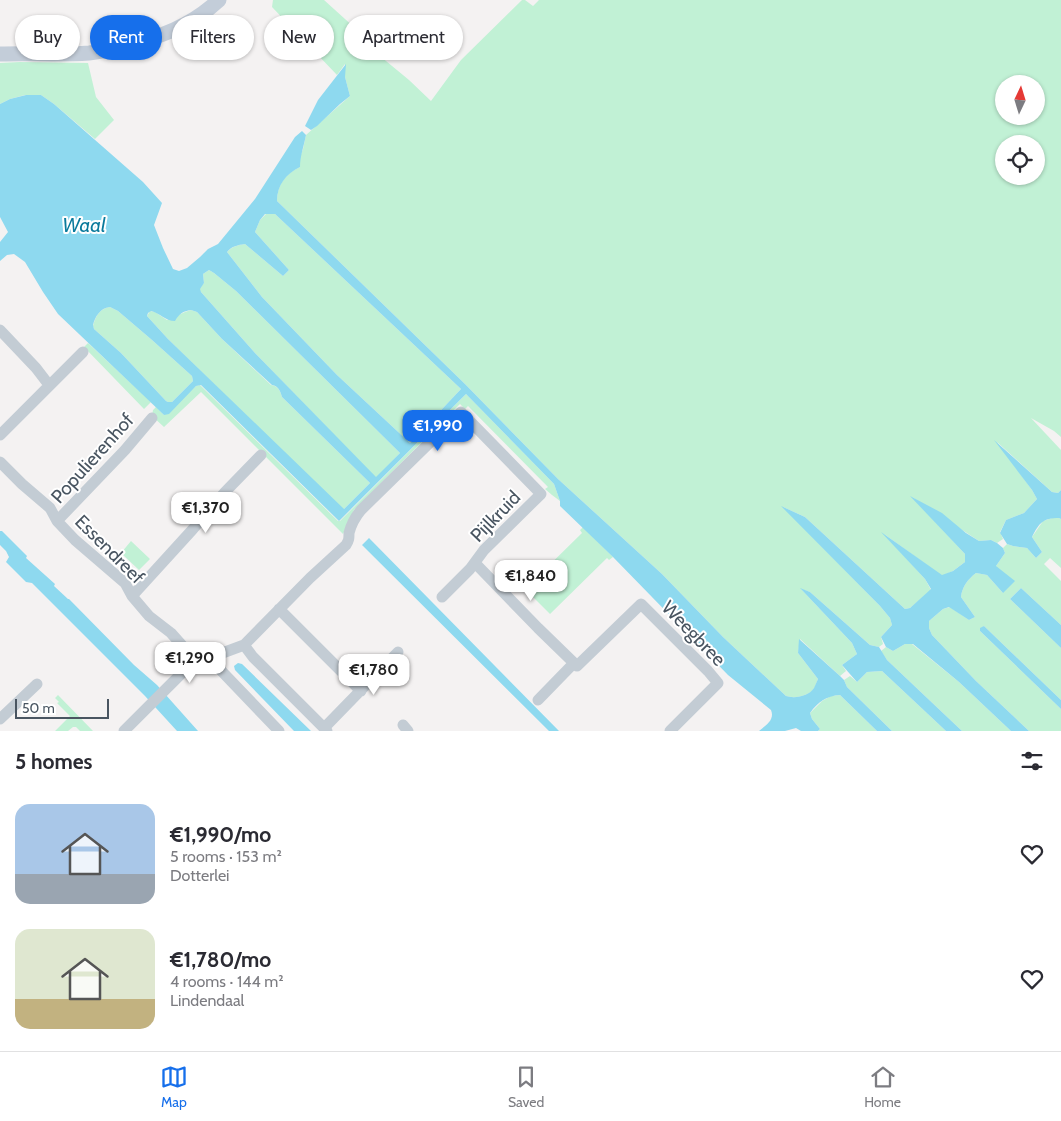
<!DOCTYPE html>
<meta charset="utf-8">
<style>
:root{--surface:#fff;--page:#f7f7f7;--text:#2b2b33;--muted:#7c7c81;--line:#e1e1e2;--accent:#166feb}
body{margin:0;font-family:Cabin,sans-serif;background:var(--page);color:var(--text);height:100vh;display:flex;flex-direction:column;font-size:19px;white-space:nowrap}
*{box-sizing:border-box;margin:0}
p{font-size:16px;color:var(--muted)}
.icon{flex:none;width:28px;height:28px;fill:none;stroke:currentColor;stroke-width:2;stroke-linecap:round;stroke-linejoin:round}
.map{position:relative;height:731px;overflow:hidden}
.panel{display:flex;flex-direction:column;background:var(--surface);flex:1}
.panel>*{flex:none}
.top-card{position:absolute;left:15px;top:15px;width:500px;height:45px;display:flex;gap:10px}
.needle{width:32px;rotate:4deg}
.buttons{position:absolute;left:995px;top:75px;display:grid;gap:10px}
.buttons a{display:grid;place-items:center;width:50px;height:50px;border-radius:50%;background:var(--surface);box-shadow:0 1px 4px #0004;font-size:25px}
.scale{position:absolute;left:15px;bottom:12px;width:94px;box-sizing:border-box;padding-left:5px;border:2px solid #495561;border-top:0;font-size:14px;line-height:18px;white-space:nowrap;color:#495561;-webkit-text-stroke:4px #fff;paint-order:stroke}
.price{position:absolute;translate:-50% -42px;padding:0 11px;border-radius:10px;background:#fff;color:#222;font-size:16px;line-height:32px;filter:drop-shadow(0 1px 2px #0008)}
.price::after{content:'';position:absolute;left:50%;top:30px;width:15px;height:11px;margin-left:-8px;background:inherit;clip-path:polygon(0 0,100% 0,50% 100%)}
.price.selected{background:var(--accent);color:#fff}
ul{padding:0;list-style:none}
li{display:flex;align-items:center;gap:15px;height:125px;padding:0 15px}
li span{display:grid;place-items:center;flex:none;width:140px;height:100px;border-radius:15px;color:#555}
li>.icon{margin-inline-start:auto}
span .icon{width:60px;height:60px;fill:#fffc;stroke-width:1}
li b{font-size:21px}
h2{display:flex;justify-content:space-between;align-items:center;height:60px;padding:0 15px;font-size:21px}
.pill{padding:0 18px;border-radius:22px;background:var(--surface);box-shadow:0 1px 4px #0004;font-size:18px;line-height:45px}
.pill.selected{background:var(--accent);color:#fff}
.dock{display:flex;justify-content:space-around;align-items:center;height:70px;border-top:1px solid var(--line);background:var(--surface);font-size:14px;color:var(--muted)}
.dock a{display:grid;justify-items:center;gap:2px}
.dock .selected{color:var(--accent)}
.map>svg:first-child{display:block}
.green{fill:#c1f1d5;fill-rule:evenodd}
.water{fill:#8ed9ef;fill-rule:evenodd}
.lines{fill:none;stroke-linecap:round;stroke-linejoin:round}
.street{stroke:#c3ccd4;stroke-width:11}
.secondary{stroke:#c3cdd9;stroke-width:15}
.labels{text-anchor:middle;stroke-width:4;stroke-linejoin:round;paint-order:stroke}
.street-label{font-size:19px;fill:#495561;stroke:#fff}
.water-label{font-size:20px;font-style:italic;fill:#0a7a9c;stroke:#fff}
</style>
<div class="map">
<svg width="1061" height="731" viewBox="0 0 1061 731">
<rect width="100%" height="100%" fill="#f4f2f2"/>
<path class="green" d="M 273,0 L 324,0 L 366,38 L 363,42 L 409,80 L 431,101 L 461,60 L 522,0 L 525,0 L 533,6 L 539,0 L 1061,0 L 1061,437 L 1054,431 L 1031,418 L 1061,450 L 1061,490 L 1058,493 L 1052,492 L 997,442 L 1032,490 L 1037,499 L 1024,513 L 1006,520 L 1000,532 L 1003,539 L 997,543 L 991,540 L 979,541 L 912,497 L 965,554 L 965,562 L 953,571 L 942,576 L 884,534 L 925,579 L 931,590 L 910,608 L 905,609 L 805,517 L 783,507 L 880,606 L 890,618 L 892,625 L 881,637 L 883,644 L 879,647 L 870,645 L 810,592 L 801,589 L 852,643 L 857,654 L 842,665 L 846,671 L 840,676 L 800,639 L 798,653 L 818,679 C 817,681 816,684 815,687 C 810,696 795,699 786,696 L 723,637 L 662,574 L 558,479 L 465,384 L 277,201 C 277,185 285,174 300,167 L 300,157 L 303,149 L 306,135 L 350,96 L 345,77 L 345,64 L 337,75 L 272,7 ZM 1004,84 L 1036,84 L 1036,116 L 1004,116 ZM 1004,144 L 1036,144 L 1036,176 L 1004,176 Z
M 20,62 L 88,63 L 96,97 L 114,120 L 95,139 L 54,104 L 41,95 L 25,95 L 10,99 L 0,104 L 0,63 Z
M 266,214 L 275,214 L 461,389 L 410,443 L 337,375 L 262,297 L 227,252 C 233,246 238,245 245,244 L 283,276 L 289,270 L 255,232 L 260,220 Z
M 209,270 L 214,273 L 236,291 L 400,453 L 376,478 L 255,353 L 201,292 L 199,289 L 204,283 L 203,274 Z
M 110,307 L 118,311 L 152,340 L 192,376 L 193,381 L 172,402 L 168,402 L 166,401 L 121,353 L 94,329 L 93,326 C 95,317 100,308 110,307 Z
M 191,310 L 197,312 L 222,339 L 271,385 C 278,386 280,390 282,397 L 370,483 L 343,510 L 168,339 L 147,316 L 150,311 L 155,312 L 167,320 C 175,317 183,312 191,310 Z
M 88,343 L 151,402 L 144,409 L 84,347 Z
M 200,385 L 338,521 L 340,521 L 466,394 L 554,484 L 560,501 L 552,495 L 545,489 L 548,487 L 468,406 L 465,409 L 460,404 L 354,510 L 343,534 L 201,392 L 164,427 L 152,416 L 153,410 L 156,407 L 164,415 L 196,386 Z
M 1052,518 L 1059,518 L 1061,519 L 1061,568 L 1050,558 L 1044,564 L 1061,581 L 1061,625 L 1021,588 L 1010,599 L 1061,648 L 1061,700 L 984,626 L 980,631 L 1061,709 L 1061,731 L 1029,731 L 976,681 L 932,635 L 929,628 L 929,621 L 943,609 L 950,607 L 969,620 L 975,617 L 961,597 C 962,587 968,579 976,573 L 987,575 L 1003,593 L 996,566 L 1005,553 L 1003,548 L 1007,544 L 1013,546 L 1027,548 L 1036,558 L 1042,552 L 1032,537 L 1043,521 Z
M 583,527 L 613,557 L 609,560 L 607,558 L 550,614 L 525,589 L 582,533 L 580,530 Z
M 131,541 L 150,559 L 139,570 L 121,553 Z
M 905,644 L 912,644 L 959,682 L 1011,731 L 962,731 L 887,660 L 881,651 L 886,647 L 893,651 Z
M 882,671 L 946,731 L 892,731 L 847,687 L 844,680 L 850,676 L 857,682 L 867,672 Z
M 58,695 L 93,731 L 80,731 L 76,727 L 73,727 L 68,731 L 55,731 L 70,716 L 57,703 L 59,702 L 55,698 Z
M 840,695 L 877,731 L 818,731 L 820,729 L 812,719 L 810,713 L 822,701 L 831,696 Z"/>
<path class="water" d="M 346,64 L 345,77 L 350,96 L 340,104 L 317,126 L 311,130 L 305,126 L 318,100 Z
M 26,95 L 41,95 L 54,104 L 143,182 L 162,203 L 154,225 L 163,248 L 173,269 L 179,271 L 187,268 L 200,257 L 208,249 L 218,244 L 255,199 L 295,137 L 302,131 L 306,135 C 304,146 300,156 300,167 C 286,174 277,185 277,201 L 465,384 L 558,479 L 662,574 L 723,637 L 786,696 C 795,699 809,696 814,688 C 815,686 817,681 818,679 L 798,653 L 799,639 L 840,676 L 844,680 L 847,687 L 892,731 L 877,731 L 840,695 C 826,696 818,702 810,713 L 812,719 L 820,729 L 818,731 L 801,731 L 796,728 L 785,731 L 759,731 C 766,725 775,720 771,710 L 728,675 L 613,557 L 560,506 L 560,501 L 554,484 L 466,394 L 339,521 L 201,385 L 196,386 L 169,414 L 164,415 L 58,314 L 43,292 L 25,262 L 14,254 L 7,255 L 0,261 L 0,242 L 8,232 L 0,217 L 0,104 L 10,99 ZM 265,214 L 275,214 L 461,389 L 410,443 L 337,375 L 262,297 L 227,252 C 232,246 238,245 245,244 L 283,276 L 289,270 L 255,232 L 260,220 ZM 209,270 L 214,273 L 236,291 L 400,453 L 376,477 L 255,353 L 201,292 L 200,289 L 204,283 L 203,274 ZM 110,307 L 118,311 L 152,340 L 192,376 L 193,381 L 172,402 L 168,402 L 166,401 L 121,353 L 94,329 L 93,325 C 95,317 100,308 110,307 ZM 191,310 L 197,312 L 222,339 L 272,385 C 278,386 280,390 282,397 L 370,483 L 344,509 L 168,339 L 147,316 L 148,313 L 151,311 C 160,313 165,321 175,321 C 179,314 183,311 191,310 Z
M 994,440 L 1052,492 L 1058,493 L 1061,490 L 1061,519 L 1059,518 C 1043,518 1039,523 1032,537 L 1042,552 L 1036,558 L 1027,548 L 1013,546 L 1007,544 L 1000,533 L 1006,520 L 1024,513 L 1037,499 L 1032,490 Z
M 910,496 L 942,513 L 966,533 L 979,541 L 991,540 L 997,543 L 1003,548 L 1005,553 L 996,566 L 1015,581 L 1003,593 L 987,575 L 976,573 C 968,579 962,587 961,597 L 975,617 L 969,620 L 949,607 L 943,609 L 929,621 L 929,628 L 932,635 L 976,681 L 1029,731 L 1011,731 L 959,682 L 913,644 L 905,644 L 893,651 L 886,647 L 881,637 L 892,625 L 890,618 L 880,606 L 781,506 L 805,517 L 905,609 L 910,608 L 931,589 L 925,579 L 881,532 L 942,575 L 953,571 L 965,562 L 965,554 Z
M 0,531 L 2,531 L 27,556 L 26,558 L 55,584 L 54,586 L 68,599 L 69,599 L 134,665 L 157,685 L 198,731 L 177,731 L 145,696 L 32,583 L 26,582 L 6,562 L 9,557 L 6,551 L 0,545 Z
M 369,538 L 559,731 L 549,731 L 362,545 Z
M 800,588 L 810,592 L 870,645 L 879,647 L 887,660 L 962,731 L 946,731 L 882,671 L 867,672 L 857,682 L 842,665 L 857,654 L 852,643 Z
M 1021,588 L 1061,625 L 1061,648 L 1010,599 Z
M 984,626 L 1061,700 L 1061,709 L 980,631 L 980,628 Z
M 238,663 L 242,664 L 311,731 L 294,731 L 235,670 L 234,666 Z"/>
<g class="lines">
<path class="street" d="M 0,330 L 36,368 L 49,385
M 0,435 L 83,352
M 0,462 L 22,484 L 50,508 L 57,521 L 75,540 L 125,583 L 132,596 L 149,616 L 171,633 L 195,660
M 57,521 L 125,450 L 152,418
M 475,563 L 538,628 L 574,663
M 132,596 L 193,529 L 225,492 L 261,455
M 279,609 L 361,691
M 209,658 L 279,731
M 538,700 L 574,663 L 577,666 L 641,604 L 708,671 L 718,683 L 670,731
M 0,719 L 37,684
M 403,725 L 408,731
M 324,728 L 253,657 L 244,645 L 310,578 L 346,545 C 349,540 349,539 349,533 C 351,525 356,516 361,510 L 461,412 L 541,494 L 484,550 L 470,569 L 442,597
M 124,731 L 195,660 L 209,658 L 244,645
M 327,731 L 324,728 L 398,652"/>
<path class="secondary" d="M 0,54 C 29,53 59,55 89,53 C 100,52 112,49 123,46 C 160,37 190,27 219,0"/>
</g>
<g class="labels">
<g class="street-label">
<text transform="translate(92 458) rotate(-48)" y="7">Populierenhof</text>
<text transform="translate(495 516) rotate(-46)" y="7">Pijlkruid</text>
<text transform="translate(110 549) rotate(45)" y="7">Essendreef</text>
<text transform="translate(694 633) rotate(46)" y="7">Weegbree</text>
</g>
<g class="water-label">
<text x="84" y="232">Waal</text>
</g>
</g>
</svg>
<div class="buttons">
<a><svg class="needle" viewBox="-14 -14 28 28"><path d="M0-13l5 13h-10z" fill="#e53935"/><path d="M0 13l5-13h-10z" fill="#7c7c81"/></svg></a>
<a><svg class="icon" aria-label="locate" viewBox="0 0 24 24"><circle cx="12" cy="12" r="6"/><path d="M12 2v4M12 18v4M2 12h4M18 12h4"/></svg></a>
</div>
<div class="scale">50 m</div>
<b class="price selected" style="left:438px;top:452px">€1,990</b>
<b class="price" style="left:206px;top:534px">€1,370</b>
<b class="price" style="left:531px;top:602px">€1,840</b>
<b class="price" style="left:190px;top:684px">€1,290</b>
<b class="price" style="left:374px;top:696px">€1,780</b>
<div class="top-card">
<a class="pill">Buy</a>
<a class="pill selected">Rent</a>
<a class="pill">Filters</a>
<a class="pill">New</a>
<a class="pill">Apartment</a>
</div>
</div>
<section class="panel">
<h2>5 homes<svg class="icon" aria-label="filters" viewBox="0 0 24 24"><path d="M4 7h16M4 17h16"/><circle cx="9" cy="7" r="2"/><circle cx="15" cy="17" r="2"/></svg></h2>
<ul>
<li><span style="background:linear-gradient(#a9c7e8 70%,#9aa5b1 0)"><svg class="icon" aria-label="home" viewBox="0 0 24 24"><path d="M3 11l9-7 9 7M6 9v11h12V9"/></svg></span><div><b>€1,990/mo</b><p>5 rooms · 153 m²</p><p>Dotterlei</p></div><svg class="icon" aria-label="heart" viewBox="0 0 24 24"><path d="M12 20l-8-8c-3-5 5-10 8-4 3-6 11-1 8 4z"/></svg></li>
<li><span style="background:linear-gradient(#dfe7d0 70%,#c2b280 0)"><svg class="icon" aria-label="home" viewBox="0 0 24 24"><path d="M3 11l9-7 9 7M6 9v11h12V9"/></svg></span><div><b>€1,780/mo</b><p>4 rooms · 144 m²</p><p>Lindendaal</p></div><svg class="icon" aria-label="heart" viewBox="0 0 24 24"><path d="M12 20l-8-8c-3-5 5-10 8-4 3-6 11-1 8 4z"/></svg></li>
</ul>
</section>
<nav class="dock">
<a class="selected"><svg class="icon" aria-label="map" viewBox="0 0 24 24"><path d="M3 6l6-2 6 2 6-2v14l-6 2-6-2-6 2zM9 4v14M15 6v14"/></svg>Map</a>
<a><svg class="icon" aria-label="saved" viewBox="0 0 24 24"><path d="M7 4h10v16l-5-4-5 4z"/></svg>Saved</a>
<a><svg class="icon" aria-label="home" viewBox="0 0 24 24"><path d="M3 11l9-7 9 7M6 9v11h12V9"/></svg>Home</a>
</nav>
